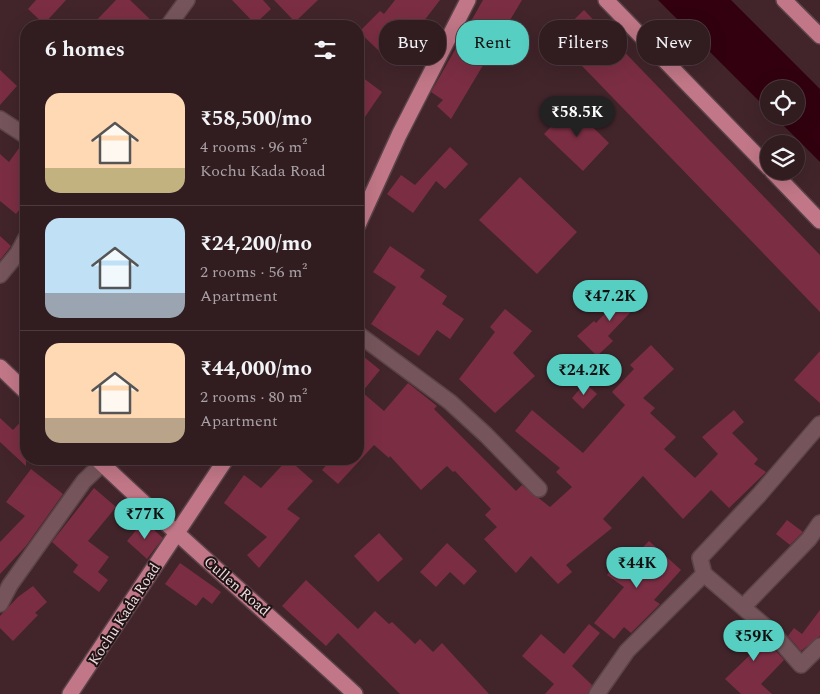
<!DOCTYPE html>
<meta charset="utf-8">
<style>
:root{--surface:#311c20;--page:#392529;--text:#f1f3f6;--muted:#a8a1a5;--line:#4c3a3e;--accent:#57cec2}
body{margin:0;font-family:Spectral,serif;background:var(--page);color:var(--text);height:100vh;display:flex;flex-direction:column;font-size:19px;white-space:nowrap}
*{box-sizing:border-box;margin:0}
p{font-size:16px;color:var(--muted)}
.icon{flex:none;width:28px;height:28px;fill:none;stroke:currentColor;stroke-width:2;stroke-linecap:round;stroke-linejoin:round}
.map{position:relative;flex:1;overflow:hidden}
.details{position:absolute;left:20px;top:20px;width:344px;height:445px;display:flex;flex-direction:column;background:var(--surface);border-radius:20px;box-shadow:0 5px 20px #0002,0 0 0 1px var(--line)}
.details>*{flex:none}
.top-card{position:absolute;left:379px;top:20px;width:366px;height:45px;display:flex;gap:10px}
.tools{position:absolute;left:760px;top:80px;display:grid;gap:10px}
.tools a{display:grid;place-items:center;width:45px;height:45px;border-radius:50%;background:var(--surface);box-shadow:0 5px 20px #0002,0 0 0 1px var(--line);font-size:25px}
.price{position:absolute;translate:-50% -42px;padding:0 11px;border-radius:18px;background:var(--accent);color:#111;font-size:16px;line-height:32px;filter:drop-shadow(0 1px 2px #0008)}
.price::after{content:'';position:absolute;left:50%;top:30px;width:15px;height:11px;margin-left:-8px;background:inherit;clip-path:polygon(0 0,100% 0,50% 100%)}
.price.on{background:#222;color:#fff}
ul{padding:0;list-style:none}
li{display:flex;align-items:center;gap:15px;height:125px;padding:0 25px}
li+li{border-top:1px solid var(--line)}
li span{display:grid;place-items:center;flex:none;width:140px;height:100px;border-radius:15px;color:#555}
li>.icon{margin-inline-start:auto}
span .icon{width:60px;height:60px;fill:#fffc;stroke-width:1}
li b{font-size:21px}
h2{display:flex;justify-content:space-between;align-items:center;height:60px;padding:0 25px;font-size:21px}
.tag{padding:0 18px;border-radius:20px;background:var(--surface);box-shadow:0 5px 20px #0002,0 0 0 1px var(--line);font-size:18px;line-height:45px}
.tag.on{background:var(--accent);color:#111}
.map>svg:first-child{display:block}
.water{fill:#32000f}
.building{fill:#7b2e43}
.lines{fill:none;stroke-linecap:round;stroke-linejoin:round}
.minor-casing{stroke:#5b4349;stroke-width:18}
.major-casing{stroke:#5b4349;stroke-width:18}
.minor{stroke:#75555b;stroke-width:15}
.major{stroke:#c17787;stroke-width:15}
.labels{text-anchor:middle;stroke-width:4;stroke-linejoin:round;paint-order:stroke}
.street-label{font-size:15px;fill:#eedbde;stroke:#201315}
</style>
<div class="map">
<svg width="820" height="694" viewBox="0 0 820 694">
<rect width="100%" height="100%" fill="#41252b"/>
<path class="water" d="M 658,0 L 731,0 L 820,89 L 820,162 L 774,116 L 796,116 L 796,89 L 769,89 L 769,111 Z"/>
<path class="building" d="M 36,0 L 66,0 L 44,24 L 28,9 Z
M 116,0 L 130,0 L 157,26 L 91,26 Z
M 232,0 L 263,0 L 271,9 L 255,24 Z
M 274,0 L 318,0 L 295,22 Z
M 395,0 L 440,0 L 410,39 L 415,44 L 395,66 L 359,32 L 380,11 L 384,14 Z
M 483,0 L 522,0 L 451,119 L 437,106 L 443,100 L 431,92 Z
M 584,10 L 820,255 L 820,312 L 555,38 Z
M 0,70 L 17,86 L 0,105 Z
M 358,74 L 382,92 L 358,127 Z
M 571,106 L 609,143 L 583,171 L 544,134 Z
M 22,144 L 26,145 L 26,201 L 16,214 L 0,201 L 0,154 L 9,162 Z
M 450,147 L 468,164 L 445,189 L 436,181 L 413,213 L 387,194 L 401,175 L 415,185 Z
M 520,177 L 577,232 L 537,274 L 479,220 Z
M 0,236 L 11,246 L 0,260 Z
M 390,246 L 425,270 L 420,277 L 447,296 L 442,304 L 464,319 L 450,339 L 437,330 L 419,356 L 371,324 L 396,287 L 373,272 Z
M 631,286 L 644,298 L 608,336 L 613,341 L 597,356 L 577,336 L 594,321 L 596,323 Z
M 505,309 L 532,331 L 513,353 L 535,376 L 495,413 L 459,379 L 495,332 L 490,327 Z
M 651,345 L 674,369 L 643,398 L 655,408 L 650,413 L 676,437 L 664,449 L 695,478 L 718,454 L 702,437 L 734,410 L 744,422 L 732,433 L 758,459 L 754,464 L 766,472 L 729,508 L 711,490 L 683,519 L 643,476 L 603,519 L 612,528 L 566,565 L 572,572 L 558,584 L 531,556 L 516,573 L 484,539 L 497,527 L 485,515 L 491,509 L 455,471 L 453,472 L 447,466 L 421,490 L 390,456 L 389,458 L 374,445 L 338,484 L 322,470 L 332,459 L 358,459 L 358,352 L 380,370 L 362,392 L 384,411 L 408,383 L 437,406 L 434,409 L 516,491 L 522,485 L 550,507 L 572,487 L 556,472 L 560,468 L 515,431 L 532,410 L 583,453 L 625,405 L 612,392 L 634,369 L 630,365 Z
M 820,351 L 820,403 L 794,380 Z
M 585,383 L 597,394 L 583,409 L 572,398 Z
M 26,416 L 26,466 L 0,442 L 0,418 L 13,430 Z
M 288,459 L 313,481 L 287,509 L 300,518 L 259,568 L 247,555 L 267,537 L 224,503 L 244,475 L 261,488 Z
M 31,469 L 63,494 L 26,546 L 0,574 L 0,542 L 25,516 L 6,502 Z
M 94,488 L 116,507 L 88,541 L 109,557 L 98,572 L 108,580 L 99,592 L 73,572 L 78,565 L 52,542 Z
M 787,520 L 803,532 L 790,545 L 776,534 Z
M 144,521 L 163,538 L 147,559 L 127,541 Z
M 379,533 L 403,559 L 378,582 L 354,556 Z
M 649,541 L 681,570 L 654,600 L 660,604 L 631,633 L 624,627 L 614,639 L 594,623 L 624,587 L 607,575 L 626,550 L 632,550 L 636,554 Z
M 447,543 L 477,571 L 464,585 L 450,572 L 436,587 L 420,572 Z
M 180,563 L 221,592 L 212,604 L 203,597 L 196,606 L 165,584 Z
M 306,580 L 358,629 L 375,611 L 389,624 L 392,622 L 415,644 L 420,639 L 433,652 L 442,643 L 489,694 L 400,694 L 338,633 L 326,646 L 282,606 Z
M 33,586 L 47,602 L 35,613 L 38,615 L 13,641 L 0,628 L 0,616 L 18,597 Z
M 820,610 L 820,636 L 801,651 L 788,636 L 794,628 L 802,634 Z
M 746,622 L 766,640 L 784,660 L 761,684 L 772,694 L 741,694 L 725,679 L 750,655 L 731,637 Z
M 589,624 L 600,633 L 572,666 L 592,685 L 588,694 L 545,694 L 554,684 L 522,656 L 541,634 L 564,654 Z"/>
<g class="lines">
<defs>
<path id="minor" d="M 168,26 L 187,0
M 0,119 L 26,136
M 0,275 L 18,253 L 26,238
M 358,334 L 450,402 L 486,435 L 539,489
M 704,574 L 773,633 L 801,665 L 820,646
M 0,604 L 10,585 L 84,481 L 102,464
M 744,606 L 809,539 L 820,523
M 597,694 L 627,651 L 704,574 L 700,558 L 759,495 L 820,424"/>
<path id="major" d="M 606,0 L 769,168
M 784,0 L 820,36
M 772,171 L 820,221
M 358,225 L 399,135 L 468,0
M 0,367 L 26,392
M 97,459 C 181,539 269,615 355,694
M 70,694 L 226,459"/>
</defs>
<use href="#minor" class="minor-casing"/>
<use href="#major" class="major-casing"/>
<use href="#minor" class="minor"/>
<use href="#major" class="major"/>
</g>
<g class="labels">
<g class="street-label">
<text transform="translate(237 586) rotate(41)" y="5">Cullen Road</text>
<text transform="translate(124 614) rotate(-57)" y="5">Kochu Kada Road</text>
</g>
</g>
</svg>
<div class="tools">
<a><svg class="icon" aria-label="locate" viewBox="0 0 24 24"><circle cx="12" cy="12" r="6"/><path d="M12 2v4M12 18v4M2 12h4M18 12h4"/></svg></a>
<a><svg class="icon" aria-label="layers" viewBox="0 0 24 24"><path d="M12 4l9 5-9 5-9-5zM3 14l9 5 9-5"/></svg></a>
</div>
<b class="price on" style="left:577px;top:138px">₹58.5K</b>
<b class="price" style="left:610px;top:322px">₹47.2K</b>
<b class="price" style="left:584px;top:396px">₹24.2K</b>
<b class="price" style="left:145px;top:540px">₹77K</b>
<b class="price" style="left:637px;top:589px">₹44K</b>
<b class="price" style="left:754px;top:662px">₹59K</b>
<div class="top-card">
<a class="tag">Buy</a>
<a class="tag on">Rent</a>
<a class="tag">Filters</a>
<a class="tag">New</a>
</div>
<section class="details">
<h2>6 homes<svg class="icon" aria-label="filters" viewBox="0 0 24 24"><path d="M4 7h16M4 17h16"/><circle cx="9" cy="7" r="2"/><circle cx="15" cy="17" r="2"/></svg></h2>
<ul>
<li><span style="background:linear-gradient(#ffd9b3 75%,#c2b280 0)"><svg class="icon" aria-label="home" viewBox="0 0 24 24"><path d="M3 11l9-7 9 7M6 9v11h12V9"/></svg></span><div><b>₹58,500/mo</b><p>4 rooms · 96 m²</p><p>Kochu Kada Road</p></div></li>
<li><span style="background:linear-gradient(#bfe0f5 75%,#9aa5b1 0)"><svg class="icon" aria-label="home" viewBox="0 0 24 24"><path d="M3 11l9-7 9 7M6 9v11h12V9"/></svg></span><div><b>₹24,200/mo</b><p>2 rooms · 56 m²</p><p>Apartment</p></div></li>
<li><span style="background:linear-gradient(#ffd9b3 75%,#b9a48a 0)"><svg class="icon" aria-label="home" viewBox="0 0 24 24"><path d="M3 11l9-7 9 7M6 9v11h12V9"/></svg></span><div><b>₹44,000/mo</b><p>2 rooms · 80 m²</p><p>Apartment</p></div></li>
</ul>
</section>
</div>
